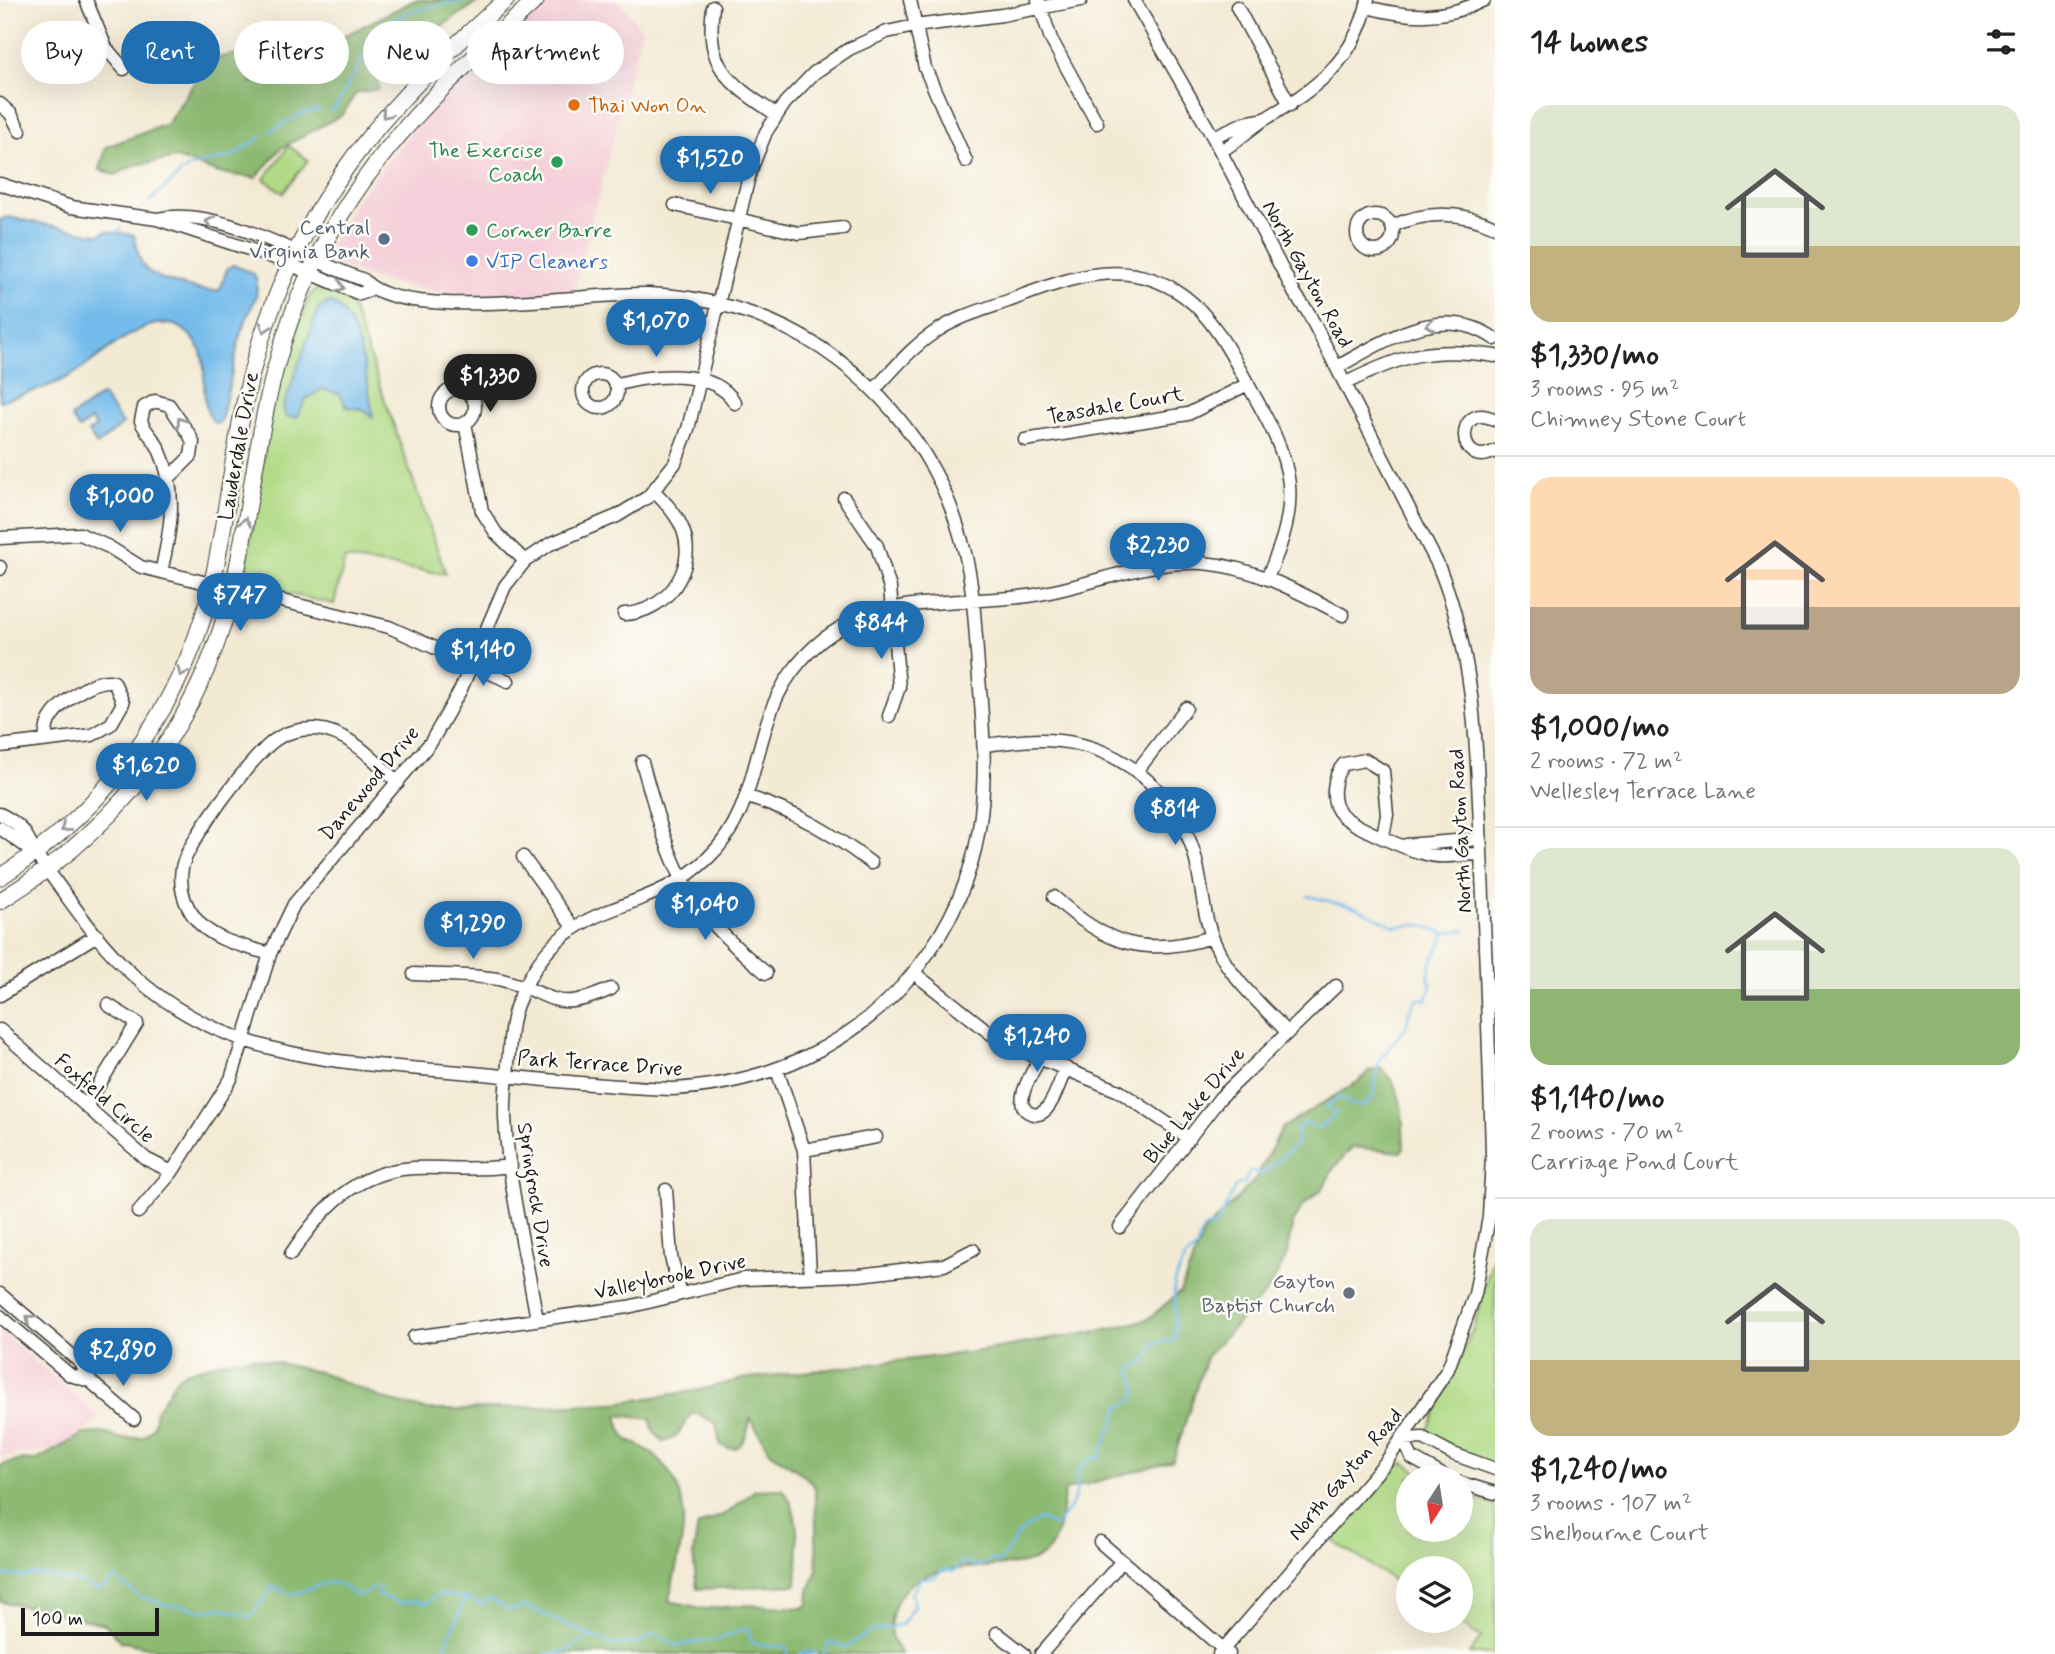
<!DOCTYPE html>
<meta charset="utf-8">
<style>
:root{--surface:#fff;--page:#f2f2f2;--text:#222;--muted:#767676;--line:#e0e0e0;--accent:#1f6fb2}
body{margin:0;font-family:Mynerve,sans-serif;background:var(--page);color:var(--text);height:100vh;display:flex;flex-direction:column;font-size:26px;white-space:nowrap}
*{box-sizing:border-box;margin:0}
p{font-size:23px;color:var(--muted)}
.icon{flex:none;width:38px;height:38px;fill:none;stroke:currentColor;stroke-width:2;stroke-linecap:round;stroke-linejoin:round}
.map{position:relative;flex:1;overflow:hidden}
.panel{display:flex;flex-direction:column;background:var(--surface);width:560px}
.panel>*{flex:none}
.banner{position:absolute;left:21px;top:21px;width:665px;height:63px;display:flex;gap:14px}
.needle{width:46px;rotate:192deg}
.tools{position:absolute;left:1396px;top:1465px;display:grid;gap:14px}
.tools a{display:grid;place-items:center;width:77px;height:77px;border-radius:50%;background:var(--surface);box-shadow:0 7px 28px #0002;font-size:35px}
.scale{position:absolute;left:21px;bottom:18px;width:138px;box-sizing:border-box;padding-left:7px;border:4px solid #1c1c1c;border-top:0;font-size:19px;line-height:24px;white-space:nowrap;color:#1c1c1c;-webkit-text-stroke:5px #fdfcf7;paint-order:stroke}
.price{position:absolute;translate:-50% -60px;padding:0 16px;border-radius:24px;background:var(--accent);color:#fff;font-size:23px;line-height:46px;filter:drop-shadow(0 2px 4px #0008)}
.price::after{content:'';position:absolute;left:50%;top:42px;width:21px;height:16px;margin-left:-10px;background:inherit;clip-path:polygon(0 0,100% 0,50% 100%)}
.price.current{background:#222;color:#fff}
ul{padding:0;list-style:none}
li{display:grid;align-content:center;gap:14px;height:371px;padding:0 35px}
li+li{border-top:2px solid var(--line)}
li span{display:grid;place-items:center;height:217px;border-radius:21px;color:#555}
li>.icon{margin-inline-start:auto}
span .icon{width:126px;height:126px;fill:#fffc;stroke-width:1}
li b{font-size:30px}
h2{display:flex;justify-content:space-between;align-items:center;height:84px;padding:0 35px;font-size:30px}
.tag{padding:0 24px;border-radius:32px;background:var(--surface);box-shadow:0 7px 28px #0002;font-size:24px;line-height:63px}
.tag.current{background:var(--accent);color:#fff}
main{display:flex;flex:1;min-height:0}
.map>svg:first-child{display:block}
.built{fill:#f5cfd9}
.green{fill:#b0da85;stroke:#667b50;stroke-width:2}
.forest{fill:#8cba72;stroke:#546b47;stroke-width:2;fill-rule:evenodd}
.water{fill:#73bbeb;stroke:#486c84;stroke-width:2}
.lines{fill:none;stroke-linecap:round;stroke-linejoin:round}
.stream{stroke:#73bbeb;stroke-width:2.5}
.minor-casing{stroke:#3c3b38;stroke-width:15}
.major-casing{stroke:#3c3b38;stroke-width:18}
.minor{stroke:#fff;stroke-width:12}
.major{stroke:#fff;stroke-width:16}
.oneway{stroke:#999}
.food-dot{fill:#e8710a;stroke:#fdfcf7;stroke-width:2.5}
.leisure-dot{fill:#2e9e5b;stroke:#fdfcf7;stroke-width:2.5}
.service-dot{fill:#5c6f8a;stroke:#fdfcf7;stroke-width:2.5}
.shop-dot{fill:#3f7fe0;stroke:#fdfcf7;stroke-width:2.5}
.worship-dot{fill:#6b7280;stroke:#fdfcf7;stroke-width:2.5}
.labels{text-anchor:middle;stroke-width:5;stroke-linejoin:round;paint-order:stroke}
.food-label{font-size:21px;fill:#c56008;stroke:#fdfcf7;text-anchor:start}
.leisure-label{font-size:21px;fill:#27864d;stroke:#fdfcf7;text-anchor:end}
.service-label{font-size:21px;fill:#4e5e75;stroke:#fdfcf7;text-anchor:end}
.shop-label{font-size:21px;fill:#366cbe;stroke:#fdfcf7;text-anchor:start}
.street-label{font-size:21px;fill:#1c1c1c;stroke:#fdfcf7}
.worship-label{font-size:21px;fill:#5b616d;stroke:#fdfcf7;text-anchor:end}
</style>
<main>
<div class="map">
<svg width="1495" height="1654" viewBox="0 0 1495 1654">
<rect width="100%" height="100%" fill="#fdfcf7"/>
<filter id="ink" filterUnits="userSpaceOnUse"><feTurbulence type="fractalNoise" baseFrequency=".0143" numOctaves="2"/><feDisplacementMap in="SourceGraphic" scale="14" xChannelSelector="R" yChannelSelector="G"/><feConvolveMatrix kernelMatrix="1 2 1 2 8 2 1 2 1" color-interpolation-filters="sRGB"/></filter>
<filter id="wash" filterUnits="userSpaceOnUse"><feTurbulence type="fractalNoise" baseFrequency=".00686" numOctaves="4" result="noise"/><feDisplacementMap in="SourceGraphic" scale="28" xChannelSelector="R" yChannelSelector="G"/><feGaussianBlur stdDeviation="1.57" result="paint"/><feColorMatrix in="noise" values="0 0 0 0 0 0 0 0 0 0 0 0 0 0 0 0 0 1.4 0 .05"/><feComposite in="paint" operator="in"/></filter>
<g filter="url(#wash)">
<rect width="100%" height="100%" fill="#f3ead4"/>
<path class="built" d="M 548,0 L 618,0 L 642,29 L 573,294 L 496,296 L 437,292 L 376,279 L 336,265 L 328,257 L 329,247 L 357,199 L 437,101 Z
M 0,1331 L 100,1417 L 68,1447 L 0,1457 Z"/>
<path class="green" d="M 289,146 L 308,160 L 283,193 L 264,179 Z
M 317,289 L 328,290 L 351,304 L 446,574 L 345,559 L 334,604 L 254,586 L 245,574 L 274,391 L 309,296 Z
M 1495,1250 L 1495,1465 L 1482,1462 L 1430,1435 L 1428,1429 L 1473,1329 Z
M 1405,1463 L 1425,1477 L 1409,1477 L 1409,1530 L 1461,1530 L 1461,1493 L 1495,1505 L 1495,1654 L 1470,1654 L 1481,1637 L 1455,1621 L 1461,1620 L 1461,1568 L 1409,1568 L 1409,1590 L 1333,1541 L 1395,1465 Z"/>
<path class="forest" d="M 415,0 L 481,0 L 375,70 L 379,89 L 356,93 L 343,114 L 280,149 L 256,178 L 219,173 L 177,158 L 135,165 L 115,175 L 100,170 L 106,147 L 167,124 L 209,60 L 255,50 L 251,83 Z
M 1381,1068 C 1405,1088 1402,1117 1404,1147 L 1401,1152 L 1352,1147 L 1333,1169 L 1323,1188 L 1302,1206 L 1293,1223 L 1286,1257 L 1270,1288 L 1206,1357 L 1173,1461 L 1065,1490 C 1061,1509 1061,1537 1047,1552 C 1019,1581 912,1546 894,1609 C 888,1628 889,1638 901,1654 L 210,1654 L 151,1648 L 120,1641 L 105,1624 L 0,1601 L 0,1466 L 20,1460 L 35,1461 L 84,1434 L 103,1433 L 122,1439 L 144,1437 L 153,1427 L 156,1411 L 177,1378 L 186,1372 L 223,1361 L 252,1357 L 323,1373 L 384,1399 L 426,1410 L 462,1410 L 616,1403 L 700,1390 L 742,1379 L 974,1352 L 1111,1329 L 1148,1319 L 1180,1292 L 1204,1232 L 1255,1180 L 1282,1128 L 1359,1081 L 1369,1071 ZM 691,1414 L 698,1414 L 716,1424 L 720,1444 C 742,1459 748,1433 750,1418 L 770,1452 L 804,1475 L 815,1487 L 817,1571 L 809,1590 L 808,1604 L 803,1608 L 746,1605 L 706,1609 L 669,1601 C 679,1547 702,1498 654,1455 C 632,1436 625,1451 617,1415 L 650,1419 L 654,1432 L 664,1442 L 676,1437 Z
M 782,1489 C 802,1510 798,1556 796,1585 L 697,1589 L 693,1554 L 698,1526 L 729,1512 L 755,1490 Z"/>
<path class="water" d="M 8,217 L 90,233 L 100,234 L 106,231 L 134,235 C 136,245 138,259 145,268 C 156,280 204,294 220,290 L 227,269 L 233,265 L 254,274 L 257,281 L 256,297 L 241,332 L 221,421 L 216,424 C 194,403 213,368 197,344 C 162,290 105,357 70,376 C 48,388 24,394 0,401 L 0,220 Z
M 330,302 C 361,316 368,386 373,417 L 362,409 L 347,407 L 340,394 L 323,389 L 306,399 L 297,417 L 286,417 L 283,408 L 319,307 Z
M 102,395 L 123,424 L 97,445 L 88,432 L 96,427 L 91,420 L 79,429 L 71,417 Z"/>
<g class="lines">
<path class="stream" d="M 330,111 L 336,107 C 350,83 374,29 397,18 C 421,6 446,4 471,0
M 269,132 L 303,113 L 320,110
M 149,202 L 187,168 L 233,156 L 262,136
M 115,233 L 121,229
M 1308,896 L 1357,908 L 1394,926 L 1421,925 L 1445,933 L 1465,930
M 1493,912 L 1495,911
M 0,1574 L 24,1577 L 35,1574 L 87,1584 L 93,1589 L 102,1589 L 115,1578 L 140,1597 L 172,1606 L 183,1605 L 199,1611 L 222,1608 L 251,1617 L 272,1586 L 292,1595 C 315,1588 335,1572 353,1595 L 366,1594 L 371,1588 L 379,1588 L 379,1596 L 403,1603 L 418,1600 L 426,1604 L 438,1594 L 465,1598 L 482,1605 L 490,1599 L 510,1610 L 525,1606 L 613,1645 L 638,1643 L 655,1633 L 676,1646 L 719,1639 L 748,1627 L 751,1643 L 785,1647 L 788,1654
M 442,1654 L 465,1599
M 546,1654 L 565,1652 L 590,1636
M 800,1654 L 807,1651 L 817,1654
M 824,1654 L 829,1642 L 846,1647 L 870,1632 L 903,1624 L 914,1605 L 911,1594 L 921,1578 L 933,1578 L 944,1569 L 954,1571 L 963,1562 L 980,1566 L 991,1560 L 1000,1562 L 1020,1532 L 1040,1519 L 1056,1526 C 1069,1509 1081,1496 1076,1473 L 1089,1459 L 1100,1457 C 1104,1439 1116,1424 1119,1407 L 1133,1400 L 1137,1389 L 1131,1369 L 1145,1361 L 1155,1343 L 1175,1340 L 1174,1282 L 1185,1258 L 1196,1249 L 1201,1233 L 1206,1227 L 1216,1226 L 1236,1185 L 1244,1184 L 1250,1171 L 1262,1174 L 1297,1144 L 1297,1128 L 1306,1122 L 1318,1129 L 1337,1113 L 1326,1106 L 1339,1097 L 1353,1105 L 1364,1106 L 1373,1097 L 1379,1061 L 1407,1025 L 1409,1011 L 1418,999 L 1427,999 L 1431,986 C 1423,965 1439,954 1445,933"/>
</g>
</g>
<g filter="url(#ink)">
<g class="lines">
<defs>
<path id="minor" d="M 86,0 L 106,48 L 124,69
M 910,0 L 925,68 L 966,161
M 1038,0 L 1051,39 L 1097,123
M 1134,0 L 1213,137 L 1295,294 L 1308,312 L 1438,565 C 1479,663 1477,770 1482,874 C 1486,968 1490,1062 1492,1156 L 1489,1217 L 1475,1294 L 1448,1369 L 1386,1462 L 1219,1654
M 713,7 C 705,69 729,83 777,115
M 1237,7 L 1290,105
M 1367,7 C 1408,18 1445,20 1484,0
M 0,104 L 11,114 L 20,131
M 1213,137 L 1244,123 L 1261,120
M 1221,151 C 1237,142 1250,128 1265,119 C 1316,88 1354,62 1368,0
M 0,184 L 71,207 L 157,219 C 222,205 304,260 364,280 C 400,324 591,292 648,294 C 677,295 707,300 734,308 C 847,341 936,435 964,549 C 975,591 975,635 979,678 C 989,789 989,875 918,967 C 858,1045 768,1084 672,1089 C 605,1087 538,1079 472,1073 C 348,1062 231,1064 133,975 C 98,943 71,902 43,864 C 25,839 31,830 0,814
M 675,205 L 799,233 L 843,228
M1357 233a18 18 0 1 1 36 0a18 18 0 1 1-36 0Z
M 157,219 L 270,256 L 360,294 L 371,289
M 1392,226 C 1426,211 1461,211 1495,227
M 1337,367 C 1385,341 1442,301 1495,339
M583 391a17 17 0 1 1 34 0a17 17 0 1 1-34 0Z
M 1346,383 C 1402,355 1431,346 1495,356
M 616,385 C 649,374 715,368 735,403
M439 407a18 18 0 1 1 36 0a18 18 0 1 1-36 0Z
M 874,390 C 894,369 914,344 940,329 C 961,316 985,309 1008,301 C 1067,279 1126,254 1184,296 C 1215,319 1232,356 1251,390 C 1293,464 1304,497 1267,578
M 1495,420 C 1454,399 1456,472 1495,451
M 465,423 L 482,511 L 496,533 L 525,561
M 1025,440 L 1188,414 L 1248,384
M 844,498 L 877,546 L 890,588 L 899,687 L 889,716
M 0,538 L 80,534 L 109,547 L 141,567 L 389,627 L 508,681
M 0,567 L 0,569
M 161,572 C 171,530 178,490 159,449 C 154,438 145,432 141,421 L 144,407 L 155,401 L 169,405 L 189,434 L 193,442 L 191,456 L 170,477
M 624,614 C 665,613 698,570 683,530 C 677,514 665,503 654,491
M 985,745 C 1010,742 1035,738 1059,741 C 1122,747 1176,793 1194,853 C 1203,884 1202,917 1216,946 C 1232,980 1262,1005 1287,1032
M 0,746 L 92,735 L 111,724 L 123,703 L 114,682 C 96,676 59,703 50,719 C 46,725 46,733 45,740
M 642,762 C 671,865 680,903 766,973
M 1137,771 L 1186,708
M 748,797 C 798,813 829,831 871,863
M 0,828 L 34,852
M 1383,836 L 1387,815 L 1383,771 L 1365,760 L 1344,764 C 1333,775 1329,803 1342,815 C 1354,827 1408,850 1426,854 C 1442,859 1464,854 1481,854
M 1406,845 L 1480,839
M 523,857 L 573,927
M 1054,897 C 1105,944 1144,958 1212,937
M 270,954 C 244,946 212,941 195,918 C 184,904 179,886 182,868 C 186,843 253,755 275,740 C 286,732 301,729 315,729 C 349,731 375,761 398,783
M 914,973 L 990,1033 L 1034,1056 L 1119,1091 L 1189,1138
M 414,974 C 443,976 474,974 502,980 C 557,994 551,1015 611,989
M 0,995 L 97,935
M 0,1030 L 146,1159 L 172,1172
M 1040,1058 C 1034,1070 1012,1102 1028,1112 C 1033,1115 1039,1115 1043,1112 C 1054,1104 1060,1080 1066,1068
M 777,1070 L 804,1150 L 810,1276
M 86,1106 L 137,1023 L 108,1005
M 804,1150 L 876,1137
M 666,1190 L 671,1257 L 681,1294
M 138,1212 L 172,1172 L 231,1079 L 270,954 L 294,904 L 431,742 L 461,689 L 505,586 L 525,561 L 550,544 L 617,516 L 648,497 L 675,463 L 688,429 L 750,172 L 766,132 L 785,103 L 814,73 L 849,49 L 887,32 L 915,26 L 1002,15 L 1081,0
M 1120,1227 L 1220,1098 L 1336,986
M 291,1254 C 321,1209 355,1171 414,1168 C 448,1167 475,1171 511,1166
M 0,1294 L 81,1363 L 90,1381
M 0,1316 L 70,1375 L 90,1381 L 134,1419
M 537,1320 C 526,1254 508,1185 505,1117 C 504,1099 507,1081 508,1063 C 510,1043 510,1021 518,1002 C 563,890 639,924 708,858 C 766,803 748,721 799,663 C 818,640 844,623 872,614 C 921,598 977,603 1028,596 C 1086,588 1144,559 1203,563 C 1254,567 1299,592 1343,615
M 414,1337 L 628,1307 L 743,1279 L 859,1275 L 944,1265 L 973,1250
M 1446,1477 L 1412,1458 L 1403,1439 L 1423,1438 L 1453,1454 L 1495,1469
M 1461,1483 L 1495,1493
M 1100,1542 L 1229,1654
M 997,1633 L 1024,1654
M 1041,1654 L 1122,1561"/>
<path id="major" d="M 0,877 C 110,808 190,697 215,570 C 232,487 238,402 267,322 C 315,183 397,94 506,0
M 0,901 C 129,822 211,709 239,560 C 256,469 264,381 300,295 C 352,168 437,90 536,0"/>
</defs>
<use href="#minor" class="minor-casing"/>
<use href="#major" class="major-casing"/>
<use href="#minor" class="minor"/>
<use href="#major" class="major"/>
</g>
<defs><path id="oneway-chevron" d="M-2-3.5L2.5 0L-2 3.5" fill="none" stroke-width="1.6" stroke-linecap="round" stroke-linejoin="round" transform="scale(1.75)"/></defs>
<g class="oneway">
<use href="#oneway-chevron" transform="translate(386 114) rotate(130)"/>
<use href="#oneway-chevron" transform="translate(210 222) rotate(-169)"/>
<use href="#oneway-chevron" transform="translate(340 287) rotate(21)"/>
<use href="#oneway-chevron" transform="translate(1430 325) rotate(172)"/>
<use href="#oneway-chevron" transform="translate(265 328) rotate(109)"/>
<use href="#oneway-chevron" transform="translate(181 422) rotate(-125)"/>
<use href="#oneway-chevron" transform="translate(245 522) rotate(-81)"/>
<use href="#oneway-chevron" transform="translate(182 672) rotate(114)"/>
<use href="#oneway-chevron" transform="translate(65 828) rotate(138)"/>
<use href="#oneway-chevron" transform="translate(30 1319) rotate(-139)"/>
</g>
</g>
<circle class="food-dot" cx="574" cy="105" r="7"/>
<g class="leisure-dot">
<circle cx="557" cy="162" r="7"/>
<circle cx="472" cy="230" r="7"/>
</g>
<circle class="service-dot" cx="384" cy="239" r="7"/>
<circle class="shop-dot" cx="472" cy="261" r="7"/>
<circle class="worship-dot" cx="1349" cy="1293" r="7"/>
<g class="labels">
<g class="food-label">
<text x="588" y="112">Thai Won On</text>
</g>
<g class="leisure-label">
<text x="543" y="157">The Exercise<tspan x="543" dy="24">Coach</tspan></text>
<text x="486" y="237" text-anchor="start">Corner Barre</text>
</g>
<g class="service-label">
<text x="370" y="234">Central<tspan x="370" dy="24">Virginia Bank</tspan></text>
</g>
<g class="shop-label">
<text x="486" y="268">VIP Cleaners</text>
</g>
<g class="street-label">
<text transform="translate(1308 274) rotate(61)" y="7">North Gayton Road</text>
<text transform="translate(1115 405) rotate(-10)" y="7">Teasdale Court</text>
<text transform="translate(238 446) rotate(-80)" y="7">Lauderdale Drive</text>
<text transform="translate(369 783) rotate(-50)" y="7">Danewood Drive</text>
<text transform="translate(1460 831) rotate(-93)" y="7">North Gayton Road</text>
<text transform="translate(600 1063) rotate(4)" y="7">Park Terrace Drive</text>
<text transform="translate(105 1098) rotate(41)" y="7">Foxfield Circle</text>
<text transform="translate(1194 1105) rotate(-50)" y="7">Blue Lake Drive</text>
<text transform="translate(536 1195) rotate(81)" y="7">Springrock Drive</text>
<text transform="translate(670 1276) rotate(-12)" y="7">Valleybrook Drive</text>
<text transform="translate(1345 1474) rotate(-50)" y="7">North Gayton Road</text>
</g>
<g class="worship-label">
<text x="1335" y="1288">Gayton<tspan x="1335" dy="24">Baptist Church</tspan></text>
</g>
</g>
</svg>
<div class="tools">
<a><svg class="needle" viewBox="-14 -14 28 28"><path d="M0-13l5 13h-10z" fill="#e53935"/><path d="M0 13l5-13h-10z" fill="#767676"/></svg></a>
<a><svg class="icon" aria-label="layers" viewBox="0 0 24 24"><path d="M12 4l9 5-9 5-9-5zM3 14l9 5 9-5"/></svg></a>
</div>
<div class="scale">100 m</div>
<b class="price" style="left:710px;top:196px">$1,520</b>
<b class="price" style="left:656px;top:359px">$1,070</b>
<b class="price current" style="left:490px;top:414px">$1,330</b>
<b class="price" style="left:120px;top:534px">$1,000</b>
<b class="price" style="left:1158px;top:583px">$2,230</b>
<b class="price" style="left:240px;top:633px">$747</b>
<b class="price" style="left:881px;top:661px">$844</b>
<b class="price" style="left:483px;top:688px">$1,140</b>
<b class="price" style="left:146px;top:803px">$1,620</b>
<b class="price" style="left:1175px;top:847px">$814</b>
<b class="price" style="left:705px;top:942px">$1,040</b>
<b class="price" style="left:473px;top:961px">$1,290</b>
<b class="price" style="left:1037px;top:1074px">$1,240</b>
<b class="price" style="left:123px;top:1388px">$2,890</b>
<div class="banner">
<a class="tag">Buy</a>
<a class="tag current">Rent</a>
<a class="tag">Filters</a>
<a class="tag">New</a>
<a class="tag">Apartment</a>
</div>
</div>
<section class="panel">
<h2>14 homes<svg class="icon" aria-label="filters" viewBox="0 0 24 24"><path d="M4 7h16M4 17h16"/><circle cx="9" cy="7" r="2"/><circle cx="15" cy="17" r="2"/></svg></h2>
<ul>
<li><span style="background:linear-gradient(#dfe7d0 65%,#c2b280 0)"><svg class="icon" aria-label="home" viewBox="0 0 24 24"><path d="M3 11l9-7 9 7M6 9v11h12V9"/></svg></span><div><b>$1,330/mo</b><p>3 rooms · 95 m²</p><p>Chimney Stone Court</p></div></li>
<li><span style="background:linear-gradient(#ffd9b3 60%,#b9a48a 0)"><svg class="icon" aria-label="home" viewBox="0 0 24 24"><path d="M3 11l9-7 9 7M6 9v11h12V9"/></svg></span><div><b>$1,000/mo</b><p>2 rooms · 72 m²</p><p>Wellesley Terrace Lane</p></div></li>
<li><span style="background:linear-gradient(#dfe7d0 65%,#8fb573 0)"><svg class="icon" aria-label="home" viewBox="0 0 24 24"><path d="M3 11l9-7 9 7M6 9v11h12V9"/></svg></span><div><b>$1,140/mo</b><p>2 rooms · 70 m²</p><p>Carriage Pond Court</p></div></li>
<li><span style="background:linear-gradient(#dfe7d0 65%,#c2b280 0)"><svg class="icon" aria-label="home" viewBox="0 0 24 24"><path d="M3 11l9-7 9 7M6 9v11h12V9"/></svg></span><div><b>$1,240/mo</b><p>3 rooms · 107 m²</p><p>Shelbourne Court</p></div></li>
</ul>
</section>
</main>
